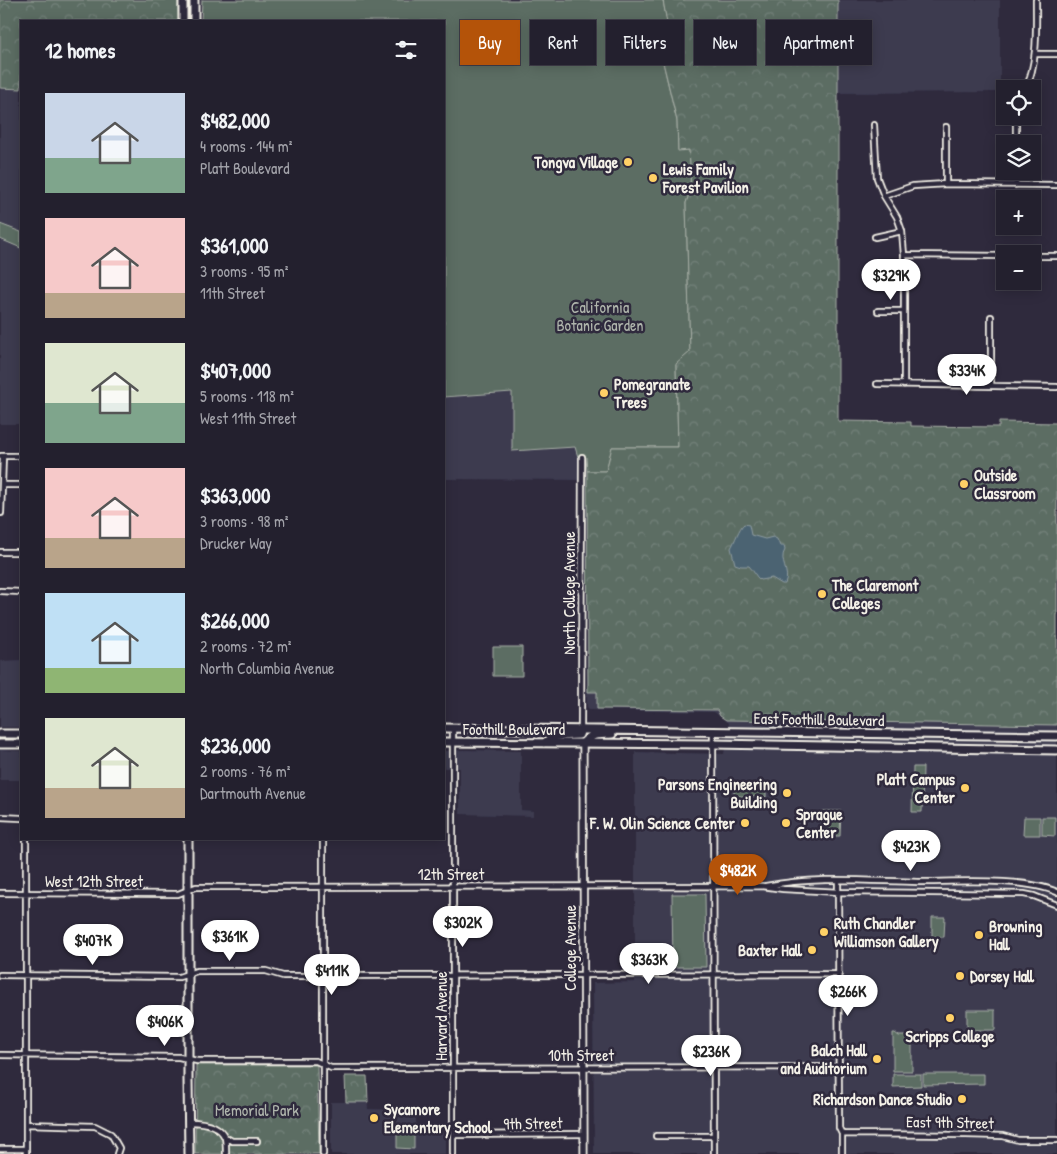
<!DOCTYPE html>
<meta charset="utf-8">
<style>
:root{--surface:#23202e;--page:#2b2836;--text:#f1f3f6;--muted:#a3a3aa;--line:#403e4a;--accent:#b45309}
body{margin:0;font-family:"Patrick Hand",sans-serif;background:var(--page);color:var(--text);height:100vh;display:flex;flex-direction:column;font-size:19px;white-space:nowrap}
*{box-sizing:border-box;margin:0}
p{font-size:16px;color:var(--muted)}
.icon{flex:none;width:28px;height:28px;fill:none;stroke:currentColor;stroke-width:2;stroke-linecap:round;stroke-linejoin:round}
.map{position:relative;flex:1;overflow:hidden}
.details{position:absolute;left:20px;top:20px;width:425px;height:820px;display:flex;flex-direction:column;background:var(--surface);border-radius:0px;box-shadow:0 2px 12px #0003,0 0 0 1px var(--line)}
.details>*{flex:none}
.hud{position:absolute;left:460px;top:20px;width:475px;height:45px;display:flex;gap:10px}
.tools{position:absolute;left:996px;top:80px;display:grid;gap:10px}
.tools a{display:grid;place-items:center;width:45px;height:45px;border-radius:0px;background:var(--surface);box-shadow:0 2px 12px #0003,0 0 0 1px var(--line);font-size:25px}
.price{position:absolute;translate:-50% -42px;padding:0 11px;border-radius:18px;background:#fff;color:#222;font-size:16px;line-height:32px;filter:drop-shadow(0 1px 2px #0008)}
.price::after{content:'';position:absolute;left:50%;top:30px;width:15px;height:11px;margin-left:-8px;background:inherit;clip-path:polygon(0 0,100% 0,50% 100%)}
.price.on{background:var(--accent);color:#fff}
ul{padding:0;list-style:none}
li{display:flex;align-items:center;gap:15px;height:125px;padding:0 25px}
li span{display:grid;place-items:center;flex:none;width:140px;height:100px;border-radius:0px;color:#555}
li>.icon{margin-inline-start:auto}
span .icon{width:60px;height:60px;fill:#fffc;stroke-width:1}
li b{font-size:21px}
h2{display:flex;justify-content:space-between;align-items:center;height:60px;padding:0 25px;font-size:21px}
.tag{padding:0 18px;border-radius:0px;background:var(--surface);box-shadow:0 2px 12px #0003,0 0 0 1px var(--line);font-size:18px;line-height:45px}
.tag.on{background:var(--accent);color:#fff}
.map>svg:first-child{display:block}
.built{fill:#3c3a50}
.green{fill:#5c6d64;stroke:#a8afa6}
.park{fill:url(#park-crowns);stroke:#a8afa6}
.water{fill:#4b6472;stroke:#8f9ca1}
.lines{fill:none;stroke-linecap:round;stroke-linejoin:round}
.minor-casing{stroke:#f4f1e8;stroke-width:8}
.tertiary-casing{stroke:#f4f1e8;stroke-width:9}
.primary-casing{stroke:#f4f1e8;stroke-width:11}
.minor{stroke:#2f2a3d;stroke-width:4.5}
.tertiary{stroke:#2f2a3d;stroke-width:5.5}
.primary{stroke:#2f2a3d;stroke-width:7}
.poi-dot{fill:#ffd166;stroke:#2f2a3d;stroke-width:2}
.labels{text-anchor:middle;stroke-width:5;stroke-linejoin:round;paint-order:stroke}
.poi-label{font-size:16px;font-weight:bold;fill:#f4f1e8;stroke:#2f2a3d;text-anchor:start}
.park-label{font-size:16px;fill:#b0b6ad;stroke:#2f2a3d}
.street-label{font-size:16px;fill:#f4f1e8;stroke:#2f2a3d}
</style>
<div class="map">
<svg width="1057" height="1154" viewBox="0 0 1057 1154">
<defs>
<pattern id="park-crowns" width="20" height="18" patternUnits="userSpaceOnUse" patternTransform="scale(1.25)"><rect width="20" height="18" fill="#5c6d64"/><path d="M2 6a3 3 0 1 1 6 0M12 15a3 3 0 1 1 6 0" fill="none" stroke="#74827a"/></pattern>
</defs>
<rect width="100%" height="100%" fill="#2f2a3d"/>
<filter id="ink" filterUnits="userSpaceOnUse"><feTurbulence type="fractalNoise" baseFrequency=".02" numOctaves="2"/><feDisplacementMap in="SourceGraphic" scale="10" xChannelSelector="R" yChannelSelector="G"/><feConvolveMatrix kernelMatrix="1 2 1 2 8 2 1 2 1" color-interpolation-filters="sRGB"/></filter>
<g filter="url(#ink)">
<path class="built" d="M 663,0 L 1000,0 L 1000,92 L 838,93 L 838,421 L 911,422 L 911,426 L 999,427 L 999,422 L 1057,423 L 1057,1154 L 594,1154 L 593,983 L 635,982 L 635,752 L 724,754 L 729,723 L 714,712 L 590,710 L 587,707 L 586,480 L 444,479 L 444,397 L 512,392 L 548,448 L 576,447 L 669,35 Z
M 0,88 L 21,89 L 21,424 L 0,424 Z
M 21,660 L 21,727 L 0,727 L 0,661 Z
M 0,750 L 21,751 L 21,780 L 0,780 Z
M 463,750 L 521,751 L 521,810 L 533,811 L 533,816 L 460,814 L 460,768 L 444,768 L 444,751 Z
M 345,1076 L 367,1076 L 368,1109 L 416,1110 L 416,1127 L 445,1127 L 445,1154 L 331,1154 L 331,1102 L 346,1102 Z"/>
<path class="green" d="M 202,0 L 663,0 L 669,35 L 658,42 L 677,121 L 678,150 L 689,150 C 690,167 693,187 686,203 L 690,352 L 676,365 L 678,447 L 612,447 L 606,471 L 587,471 L 586,457 L 578,457 L 575,447 L 512,451 L 512,392 L 444,397 L 444,21 L 201,21 Z
M 0,224 L 21,232 L 21,248 L 0,239 Z
M 493,647 L 522,647 L 522,676 L 493,676 Z
M 913,767 L 923,767 L 922,812 L 912,812 Z
M 734,787 L 766,788 L 766,797 L 734,796 Z
M 822,811 L 841,811 L 840,836 L 822,836 Z
M 1024,817 L 1040,817 L 1040,835 L 1023,835 Z
M 1042,817 L 1055,817 L 1055,836 L 1042,835 Z
M 672,894 L 705,894 L 706,967 L 673,967 Z
M 932,917 L 945,917 L 944,937 L 932,937 Z
M 967,1010 L 995,1010 L 995,1030 L 967,1030 Z
M 893,1033 L 895,1033 L 899,1036 L 906,1036 L 912,1033 L 912,1071 L 893,1071 Z
M 893,1074 L 921,1074 L 921,1086 L 893,1087 Z
M 923,1074 L 984,1074 L 984,1084 L 923,1085 Z
M 397,1133 L 414,1133 L 414,1149 L 397,1148 Z"/>
<path class="park" d="M 0,0 L 178,0 L 178,21 L 21,21 L 21,89 L 0,88 Z
M 663,0 L 838,0 L 838,421 L 911,422 L 911,426 L 999,427 L 999,422 L 1057,423 L 1057,725 L 726,720 L 720,716 L 717,710 L 597,709 L 597,692 L 588,692 L 587,471 L 606,471 L 612,447 L 678,447 L 676,364 L 690,352 L 686,203 C 693,187 690,167 689,150 L 678,151 L 677,121 L 658,41 L 669,35 Z
M 196,1065 L 317,1065 L 319,1154 L 195,1154 Z
M 345,1076 L 367,1076 L 368,1102 L 346,1102 Z"/>
<path class="water" d="M 744,524 L 749,525 L 751,535 L 765,539 L 773,537 L 777,539 L 780,546 L 784,546 L 785,550 C 778,561 791,572 785,584 L 782,584 L 772,578 L 760,580 C 755,576 754,571 749,566 L 741,566 L 735,564 L 731,548 C 735,541 739,528 744,524 Z"/>
<g class="lines">
<defs>
<path id="minor" d="M 1035,54 L 1057,54
M 1026,89 C 1038,60 1036,31 1036,0
M 874,125 L 877,178 L 884,196 L 897,217 L 902,231 L 904,255 L 904,385
M 946,127 L 946,184
M 1016,144 L 1016,116
M 1016,185 L 1016,171
M 884,196 L 913,186 L 946,184 L 1057,185
M 875,237 L 902,231
M 904,255 L 1005,256
M 1032,256 L 1057,256
M 878,311 L 904,311
M 877,384 L 1057,387
M 991,386 L 991,317
M 1,456 L 21,456
M 2,485 L 21,485
M 1,513 L 3,456
M 0,552 L 21,552
M 0,591 L 21,592
M 453,728 L 453,1154
M 581,729 L 582,457
M 713,732 L 714,1154
M 0,817 L 21,818
M 26,839 L 26,1154
M 323,839 L 323,1154
M 838,881 L 839,1128 L 842,1134 L 842,1154
M 766,886 C 815,876 868,881 918,882 C 956,882 1023,877 1057,892
M 0,893 L 178,894 L 196,887 L 762,886 L 783,889 L 839,892 L 1024,894 L 1034,896 L 1057,905
M 0,975 L 179,977 L 197,971 L 266,971 L 283,976 L 323,976 L 839,974
M 0,1055 L 179,1057 L 197,1061 L 316,1061 L 331,1068 L 839,1067
M 189,1122 C 201,1122 220,1124 225,1138 C 226,1142 226,1149 226,1154
M 26,1124 L 95,1126 L 111,1134 L 119,1148 L 117,1154
M 842,1134 L 966,1135 L 1003,1136 L 1018,1140 L 1057,1140
M 453,1135 L 584,1134
M 656,1136 L 714,1136
M 225,1137 L 232,1141 L 257,1141
M 0,1149 L 26,1149"/>
<path id="tertiary" d="M 583,743 L 584,1154"/>
<path id="primary" d="M 183,21 L 183,0
M 194,21 L 194,0
M 444,728 L 1057,736
M 0,734 L 21,734
M 444,742 L 714,744 L 1057,750
M 544,743 L 553,736 L 579,735 L 581,729
M 583,743 C 590,733 601,735 612,734
M 0,744 L 21,744
M 188,839 L 188,1080 L 189,1154"/>
</defs>
<use href="#minor" class="minor-casing"/>
<use href="#tertiary" class="tertiary-casing"/>
<use href="#primary" class="primary-casing"/>
<use href="#minor" class="minor"/>
<use href="#tertiary" class="tertiary"/>
<use href="#primary" class="primary"/>
</g>
</g>
<g class="poi-dot">
<circle cx="628" cy="162" r="5"/>
<circle cx="653" cy="178" r="5"/>
<circle cx="604" cy="393" r="5"/>
<circle cx="964" cy="484" r="5"/>
<circle cx="822" cy="594" r="5"/>
<circle cx="965" cy="788" r="5"/>
<circle cx="787" cy="793" r="5"/>
<circle cx="745" cy="823" r="5"/>
<circle cx="786" cy="823" r="5"/>
<circle cx="824" cy="932" r="5"/>
<circle cx="979" cy="935" r="5"/>
<circle cx="812" cy="950" r="5"/>
<circle cx="960" cy="976" r="5"/>
<circle cx="950" cy="1018" r="5"/>
<circle cx="877" cy="1059" r="5"/>
<circle cx="962" cy="1099" r="5"/>
<circle cx="374" cy="1118" r="5"/>
</g>
<g class="labels">
<g class="poi-label">
<text x="618" y="168" text-anchor="end">Tongva Village</text>
<text x="663" y="175">Lewis Family<tspan x="663" dy="18">Forest Pavilion</tspan></text>
<text x="614" y="390">Pomegranate<tspan x="614" dy="18">Trees</tspan></text>
<text x="974" y="481">Outside<tspan x="974" dy="18">Classroom</tspan></text>
<text x="832" y="591">The Claremont<tspan x="832" dy="18">Colleges</tspan></text>
<text x="955" y="785" text-anchor="end">Platt Campus<tspan x="955" dy="18">Center</tspan></text>
<text x="777" y="790" text-anchor="end">Parsons Engineering<tspan x="777" dy="18">Building</tspan></text>
<text x="796" y="820">Sprague<tspan x="796" dy="18">Center</tspan></text>
<text x="735" y="829" text-anchor="end">F. W. Olin Science Center</text>
<text x="834" y="929">Ruth Chandler<tspan x="834" dy="18">Williamson Gallery</tspan></text>
<text x="989" y="932">Browning<tspan x="989" dy="18">Hall</tspan></text>
<text x="802" y="956" text-anchor="end">Baxter Hall</text>
<text x="970" y="982">Dorsey Hall</text>
<text x="950" y="1042" text-anchor="middle">Scripps College</text>
<text x="867" y="1056" text-anchor="end">Balch Hall<tspan x="867" dy="18">and Auditorium</tspan></text>
<text x="952" y="1105" text-anchor="end">Richardson Dance Studio</text>
<text x="384" y="1115">Sycamore<tspan x="384" dy="18">Elementary School</tspan></text>
</g>
<g class="park-label">
<text x="600" y="313">California<tspan x="600" dy="18">Botanic Garden</tspan></text>
<text x="257" y="1116">Memorial Park</text>
</g>
<g class="street-label">
<text transform="translate(569 593) rotate(-90)" y="6">North College Avenue</text>
<text transform="translate(819 719) rotate(1)" y="6">East Foothill Boulevard</text>
<text x="514" y="735">Foothill Boulevard</text>
<text x="451" y="880">12th Street</text>
<text x="94" y="887">West 12th Street</text>
<text transform="translate(570 948) rotate(-90)" y="6">College Avenue</text>
<text transform="translate(441 1016) rotate(-90)" y="6">Harvard Avenue</text>
<text x="581" y="1061">10th Street</text>
<text transform="translate(950 1122) rotate(1)" y="6">East 9th Street</text>
<text transform="translate(533 1123) rotate(-1)" y="6">9th Street</text>
</g>
</g>
</svg>
<div class="tools">
<a><svg class="icon" aria-label="locate" viewBox="0 0 24 24"><circle cx="12" cy="12" r="6"/><path d="M12 2v4M12 18v4M2 12h4M18 12h4"/></svg></a>
<a><svg class="icon" aria-label="layers" viewBox="0 0 24 24"><path d="M12 4l9 5-9 5-9-5zM3 14l9 5 9-5"/></svg></a>
<a>+</a>
<a>−</a>
</div>
<b class="price" style="left:891px;top:301px">$329K</b>
<b class="price" style="left:967px;top:396px">$334K</b>
<b class="price" style="left:911px;top:872px">$423K</b>
<b class="price on" style="left:738px;top:896px">$482K</b>
<b class="price" style="left:463px;top:948px">$302K</b>
<b class="price" style="left:230px;top:962px">$361K</b>
<b class="price" style="left:93px;top:966px">$407K</b>
<b class="price" style="left:649px;top:985px">$363K</b>
<b class="price" style="left:332px;top:996px">$411K</b>
<b class="price" style="left:848px;top:1017px">$266K</b>
<b class="price" style="left:165px;top:1047px">$406K</b>
<b class="price" style="left:711px;top:1077px">$236K</b>
<div class="hud">
<a class="tag on">Buy</a>
<a class="tag">Rent</a>
<a class="tag">Filters</a>
<a class="tag">New</a>
<a class="tag">Apartment</a>
</div>
<section class="details">
<h2>12 homes<svg class="icon" aria-label="filters" viewBox="0 0 24 24"><path d="M4 7h16M4 17h16"/><circle cx="9" cy="7" r="2"/><circle cx="15" cy="17" r="2"/></svg></h2>
<ul>
<li><span style="background:linear-gradient(#c9d6e8 65%,#7fa58c 0)"><svg class="icon" aria-label="home" viewBox="0 0 24 24"><path d="M3 11l9-7 9 7M6 9v11h12V9"/></svg></span><div><b>$482,000</b><p>4 rooms · 144 m²</p><p>Platt Boulevard</p></div></li>
<li><span style="background:linear-gradient(#f6c9c9 75%,#b9a48a 0)"><svg class="icon" aria-label="home" viewBox="0 0 24 24"><path d="M3 11l9-7 9 7M6 9v11h12V9"/></svg></span><div><b>$361,000</b><p>3 rooms · 95 m²</p><p>11th Street</p></div></li>
<li><span style="background:linear-gradient(#dfe7d0 60%,#7fa58c 0)"><svg class="icon" aria-label="home" viewBox="0 0 24 24"><path d="M3 11l9-7 9 7M6 9v11h12V9"/></svg></span><div><b>$407,000</b><p>5 rooms · 118 m²</p><p>West 11th Street</p></div></li>
<li><span style="background:linear-gradient(#f6c9c9 70%,#b9a48a 0)"><svg class="icon" aria-label="home" viewBox="0 0 24 24"><path d="M3 11l9-7 9 7M6 9v11h12V9"/></svg></span><div><b>$363,000</b><p>3 rooms · 98 m²</p><p>Drucker Way</p></div></li>
<li><span style="background:linear-gradient(#bfe0f5 75%,#8fb573 0)"><svg class="icon" aria-label="home" viewBox="0 0 24 24"><path d="M3 11l9-7 9 7M6 9v11h12V9"/></svg></span><div><b>$266,000</b><p>2 rooms · 72 m²</p><p>North Columbia Avenue</p></div></li>
<li><span style="background:linear-gradient(#dfe7d0 70%,#b9a48a 0)"><svg class="icon" aria-label="home" viewBox="0 0 24 24"><path d="M3 11l9-7 9 7M6 9v11h12V9"/></svg></span><div><b>$236,000</b><p>2 rooms · 76 m²</p><p>Dartmouth Avenue</p></div></li>
</ul>
</section>
</div>
